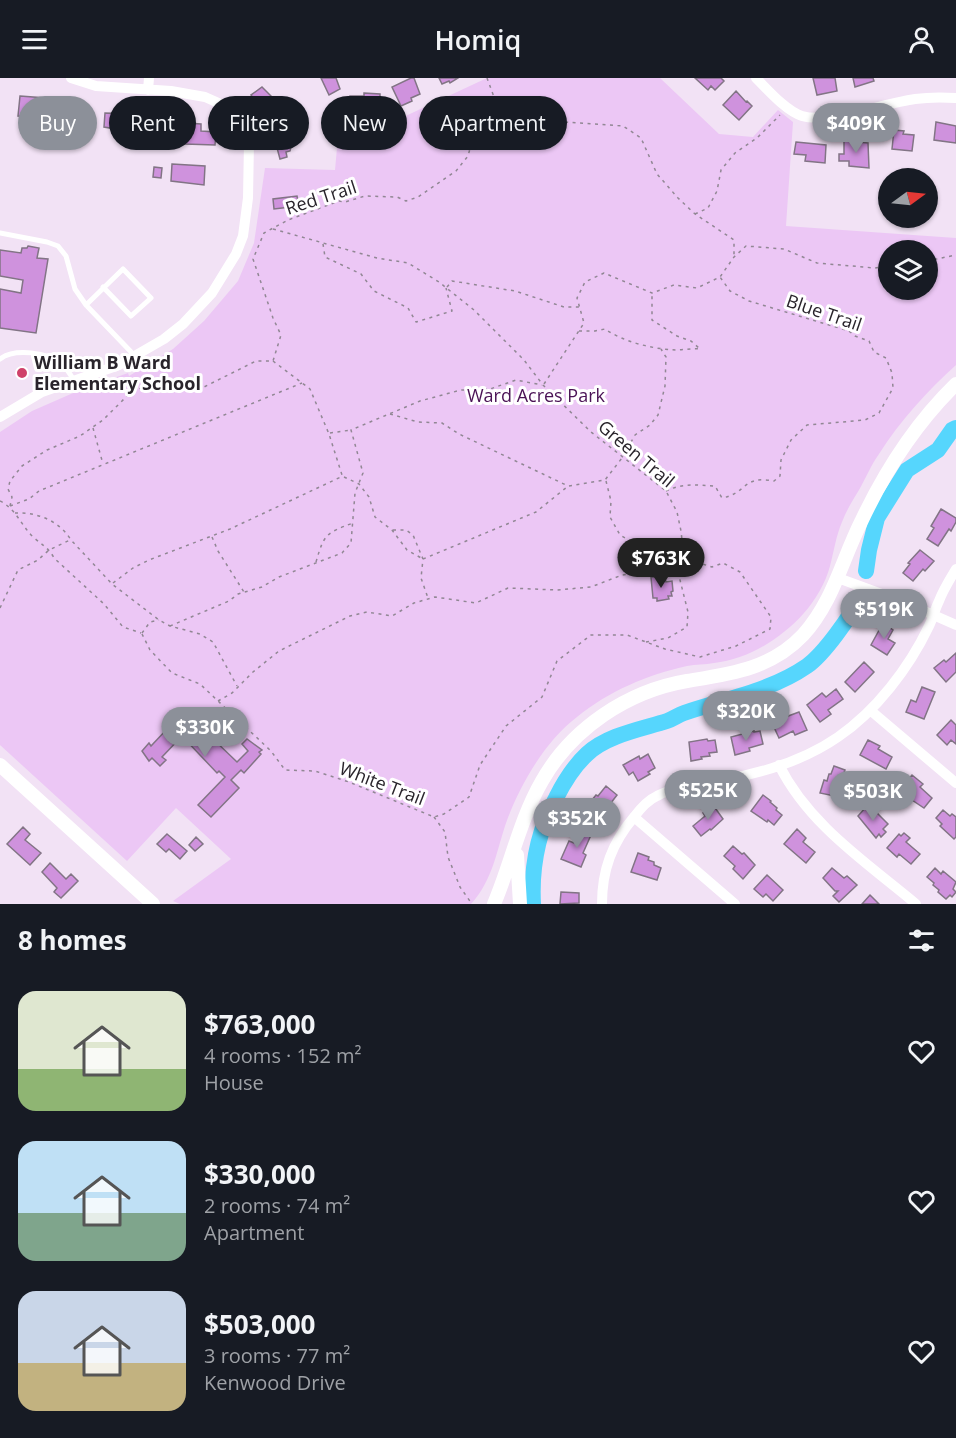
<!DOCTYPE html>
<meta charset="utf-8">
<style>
:root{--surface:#171b24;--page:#20242c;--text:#f1f3f6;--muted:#9ea1a6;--accent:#8c9099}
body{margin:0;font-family:"Open Sans",sans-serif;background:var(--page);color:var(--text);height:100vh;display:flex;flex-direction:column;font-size:22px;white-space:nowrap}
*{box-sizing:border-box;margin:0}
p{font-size:20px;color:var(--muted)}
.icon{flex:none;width:33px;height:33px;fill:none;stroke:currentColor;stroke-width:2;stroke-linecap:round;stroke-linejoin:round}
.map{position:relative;height:826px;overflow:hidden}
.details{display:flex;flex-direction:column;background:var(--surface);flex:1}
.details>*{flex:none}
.guide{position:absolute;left:18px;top:18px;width:600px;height:54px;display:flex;gap:12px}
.needle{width:39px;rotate:75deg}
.fabs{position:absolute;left:878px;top:90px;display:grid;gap:12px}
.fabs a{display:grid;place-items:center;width:60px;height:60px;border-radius:50%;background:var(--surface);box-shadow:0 2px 4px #0004;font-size:30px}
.price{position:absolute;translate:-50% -51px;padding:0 14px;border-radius:21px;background:var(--accent);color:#fff;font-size:20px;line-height:39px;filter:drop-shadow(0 2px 3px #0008)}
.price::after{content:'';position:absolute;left:50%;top:36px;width:18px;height:14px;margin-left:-9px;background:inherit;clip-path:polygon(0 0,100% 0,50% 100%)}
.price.current{background:#222;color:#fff}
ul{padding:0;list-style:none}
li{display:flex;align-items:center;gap:18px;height:150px;padding:0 18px}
li span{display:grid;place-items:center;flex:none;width:168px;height:120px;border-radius:18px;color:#555}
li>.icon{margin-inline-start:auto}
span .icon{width:72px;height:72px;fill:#fffc;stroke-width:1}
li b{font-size:26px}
h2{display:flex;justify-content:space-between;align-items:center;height:72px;padding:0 18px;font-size:26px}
.tag{padding:0 21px;border-radius:27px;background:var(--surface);box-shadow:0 2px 4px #0004;font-size:21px;line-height:54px}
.tag.current{background:var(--accent);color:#fff}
header{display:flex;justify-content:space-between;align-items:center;height:78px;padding:0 18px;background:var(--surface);font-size:27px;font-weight:600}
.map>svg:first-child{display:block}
.green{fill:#ecc7f5;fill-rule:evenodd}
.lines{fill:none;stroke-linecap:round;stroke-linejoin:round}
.river{stroke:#56d6fd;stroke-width:16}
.building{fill:#cf92dd;stroke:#827485;stroke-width:1.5}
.path{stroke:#918794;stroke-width:1.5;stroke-dasharray:3 4.5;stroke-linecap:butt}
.lane{stroke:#fff;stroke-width:5}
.street{stroke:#fff;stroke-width:10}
.secondary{stroke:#fff;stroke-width:14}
.poi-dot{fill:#cf416a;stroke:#fff;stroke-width:2}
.labels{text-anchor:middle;stroke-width:6;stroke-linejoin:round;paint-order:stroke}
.street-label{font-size:18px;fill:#29242b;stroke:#fff}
.poi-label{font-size:18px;font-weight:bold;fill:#29242b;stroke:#fff;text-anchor:start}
.park-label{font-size:18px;fill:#4a1255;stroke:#fff}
</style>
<header><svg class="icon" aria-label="menu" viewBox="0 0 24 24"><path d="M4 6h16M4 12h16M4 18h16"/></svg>Homiq<svg class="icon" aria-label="person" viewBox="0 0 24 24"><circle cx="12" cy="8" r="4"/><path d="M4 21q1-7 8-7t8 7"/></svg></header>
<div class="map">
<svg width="956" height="826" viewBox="0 0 956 826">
<rect width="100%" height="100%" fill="#f2e2f5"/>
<path class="green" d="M 487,0 L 660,0 L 719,56 L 753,59 L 778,32 L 793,44 L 786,148 L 956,160 L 956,287 C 927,313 900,343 879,376 C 871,387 866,400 859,412 C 853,422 846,433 842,444 C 836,458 834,473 830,488 C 826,504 815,523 804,535 C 781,561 748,581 714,585 C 705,587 696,586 687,588 C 647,597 609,613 577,639 C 544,664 518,710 505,748 C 496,776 492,803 471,826 L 180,826 L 173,823 L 231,781 L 176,730 L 127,783 L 0,667 L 0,354 L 32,333 L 80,312 L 128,295 L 129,298 L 173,271 L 204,243 L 238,203 L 254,165 L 265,90 L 335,92 L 337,70 ZM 888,172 L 927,172 L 927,212 L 888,212 Z"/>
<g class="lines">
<path class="river" d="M 866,493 L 869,472 L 877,440 L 907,392 L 938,372 L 952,352 L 956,350
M 533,826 C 531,789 538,753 556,720 C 564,704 574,688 587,676 C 607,657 642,651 667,643 C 673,641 678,637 684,635 C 725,621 771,613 807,588 C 824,576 851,538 860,519"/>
</g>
<path class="building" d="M 321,0 L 336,0 L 340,11 L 329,17 Z
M 411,0 L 414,0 L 420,16 L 411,20 L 412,23 L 401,28 L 392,9 Z
M 439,0 L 458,0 L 450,5 L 449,3 L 442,6 Z
M 695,0 L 721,0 L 724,3 L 715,12 L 711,8 L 708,12 Z
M 813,0 L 835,0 L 837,13 L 817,17 Z
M 853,0 L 873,0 L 874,3 L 855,9 Z
M 262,9 L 271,18 L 269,19 L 272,24 L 271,26 L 276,33 L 267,39 L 251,17 Z
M 736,13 L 746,24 L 747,23 L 752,28 L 739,42 L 723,27 Z
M 364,15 L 380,16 L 380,34 L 350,34 L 350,18 L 364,18 Z
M 20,18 L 46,20 L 45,32 L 42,32 L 42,37 L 31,36 L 30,39 L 18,38 Z
M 60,24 L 86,30 L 82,49 L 71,46 L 73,40 L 69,38 L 68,42 L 57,37 Z
M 105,35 L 132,36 L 131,48 L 123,47 L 123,49 L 116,49 L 116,51 L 104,49 Z
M 144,38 L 176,40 L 176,51 L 167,50 L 166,53 L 160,52 L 160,54 L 148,52 L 148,50 L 144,49 Z
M 936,44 L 956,48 L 956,65 L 934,62 Z
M 186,45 L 201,46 L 201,53 L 216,54 L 215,67 L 185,66 Z
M 283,48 L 291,69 L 290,73 L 286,74 L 287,79 L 280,81 L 272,51 Z
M 894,52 L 904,53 L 903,56 L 914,57 L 912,73 L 892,71 Z
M 844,61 L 857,61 L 857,64 L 868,65 L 869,90 L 849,88 L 849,83 L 839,83 L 839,76 L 844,76 Z
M 796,64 L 826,67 L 825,85 L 805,83 L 806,77 L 794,76 Z
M 172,86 L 205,88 L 204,107 L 171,103 Z
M 154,89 L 162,90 L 161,100 L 153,99 Z
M 297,118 L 299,128 L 274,131 L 273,121 Z
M 28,168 L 39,170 L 37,180 L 48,181 L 36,255 L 0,250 L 0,211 L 21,215 L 23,202 L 0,198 L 0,172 L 21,175 L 22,170 L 27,170 Z
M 941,431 L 956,440 L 956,444 L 951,453 L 949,451 L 938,468 L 927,461 L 934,450 L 931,448 Z
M 920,472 L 934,483 L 925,493 L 923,491 L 913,503 L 903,495 L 910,486 L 908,485 Z
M 651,499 L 658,499 L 659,501 L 665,500 L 666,504 L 672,503 L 673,513 L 671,514 L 672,518 L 668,518 L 669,521 L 657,523 L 657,520 L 653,520 Z
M 883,545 L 893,552 L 888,561 L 895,565 L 887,577 L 871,567 Z
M 956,575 L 956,594 L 946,604 L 934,590 L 944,582 L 946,584 Z
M 864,584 L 874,594 L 855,614 L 845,604 Z
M 922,609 L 935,614 L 924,641 L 906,634 L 911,622 L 916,624 Z
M 836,611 L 843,621 L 828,632 L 831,636 L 820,644 L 807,627 L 822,615 L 826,619 Z
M 184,633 L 237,684 L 248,673 L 242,666 L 247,661 L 262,672 L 259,674 L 261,676 L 244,695 L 241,692 L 231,702 L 239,710 L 211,739 L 198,727 L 225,699 L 219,693 L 217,695 L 182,658 L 162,679 L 166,682 L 160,688 L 152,680 L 149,683 L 142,673 L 149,665 L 151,668 Z
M 799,634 L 807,652 L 795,657 L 793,653 L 779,660 L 773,647 L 784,642 L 783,640 Z
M 951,642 L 956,647 L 956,666 L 951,662 L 947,667 L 937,657 Z
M 754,653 L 754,654 L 760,653 L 763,666 L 749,670 L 750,673 L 735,677 L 731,659 Z
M 707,661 L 708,663 L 715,662 L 717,674 L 709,675 L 710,678 L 701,679 L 702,681 L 691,683 L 689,664 Z
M 868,662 L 880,668 L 878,671 L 892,679 L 886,691 L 860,677 Z
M 648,676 L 655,690 L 648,694 L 650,696 L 638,703 L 633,694 L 629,697 L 623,687 L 639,678 L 640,681 Z
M 834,688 L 845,692 L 842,700 L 845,701 L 839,719 L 820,715 L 824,702 L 827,703 L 829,696 L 831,696 Z
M 912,697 L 923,706 L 920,709 L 932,720 L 924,730 L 909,720 L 910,718 L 901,710 Z
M 606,708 L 617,717 L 607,730 L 610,732 L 602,742 L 588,732 L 594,724 L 592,722 L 596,717 L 598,718 Z
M 763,717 L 771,723 L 770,724 L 777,730 L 776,732 L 782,737 L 774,747 L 768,742 L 767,744 L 751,733 Z
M 713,727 L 723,741 L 711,752 L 710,751 L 701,758 L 693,748 L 705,738 L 703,735 Z
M 866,729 L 872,735 L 874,732 L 888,746 L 883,751 L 886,754 L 881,759 L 879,756 L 876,760 L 858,738 Z
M 943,732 L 950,738 L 952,736 L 956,739 L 956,759 L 954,761 L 940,748 L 942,746 L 936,740 Z
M 23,749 L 30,756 L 25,762 L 41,775 L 30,787 L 7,766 Z
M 797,751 L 806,760 L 803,764 L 815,774 L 806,785 L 784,766 Z
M 579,752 L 591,757 L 583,775 L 586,777 L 581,789 L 561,781 L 569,763 L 574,765 Z
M 904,755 L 910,760 L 906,764 L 920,776 L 911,786 L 899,776 L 897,779 L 887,770 L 899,756 L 901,758 Z
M 167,756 L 187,773 L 180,781 L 169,771 L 166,774 L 157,766 Z
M 196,759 L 203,766 L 195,773 L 189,767 Z
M 733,768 L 742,776 L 744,775 L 755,787 L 743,801 L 733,791 L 735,788 L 724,778 Z
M 638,775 L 649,779 L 648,782 L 654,784 L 654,787 L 661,790 L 657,802 L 631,794 Z
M 50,785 L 66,801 L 71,796 L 78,803 L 61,820 L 54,814 L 57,810 L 42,794 Z
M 832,790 L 844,800 L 847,798 L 857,807 L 839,824 L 833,818 L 838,813 L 835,813 L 823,800 Z
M 935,790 L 941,796 L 943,793 L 956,804 L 953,811 L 956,814 L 952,819 L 950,817 L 946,821 L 938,814 L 939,812 L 933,807 L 934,805 L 927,799 Z
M 767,797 L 783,812 L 773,823 L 766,816 L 763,819 L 754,811 Z
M 561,814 L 579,815 L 579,825 L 560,826 Z
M 870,817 L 879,826 L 862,826 Z"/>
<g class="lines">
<path class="path" d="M 487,0 L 501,38
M 695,136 L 708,130 L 717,113 L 721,92 L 735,75 L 757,60 L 780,37
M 273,151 L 377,180 L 408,185 L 439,204 L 474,232 L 524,282 L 543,307 L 591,354 L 666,413 L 677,434 L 681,453 L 684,480 L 682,489 L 678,494
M 323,166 L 325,179 L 361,196 L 374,213 L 408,230 L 416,244 L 452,233 L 446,210
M 927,183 L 956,177
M 447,209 L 452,203 L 515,213 L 564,229 L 579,229
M 579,253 L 595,253 L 605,251 C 624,264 652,271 676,272 C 684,272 692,270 700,271 L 691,263 L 677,258 L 652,242 L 652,216
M 273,283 L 310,311 L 329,356 L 342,397
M 544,306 L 584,245 L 577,220 L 585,204 L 604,195 L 652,215 L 674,207 L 697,210 L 720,199 L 734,179 L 746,168 L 784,171 L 817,185 L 875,190 L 888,188
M 390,336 L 418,344 L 442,345 L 459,356 L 568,408
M 93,350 L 103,386
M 330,355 L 351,352
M 344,399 L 359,406 L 369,419 L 375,439 L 392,452 L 407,472 L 423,481
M 606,403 L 611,423 L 610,439 L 620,457 L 642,470 L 661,492
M 569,408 L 605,402 L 622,380 L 635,357 L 650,347 L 658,337 L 665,308 L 666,279 L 661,271
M 666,413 C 682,405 697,407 715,408 L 722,420 C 748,415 742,397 774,403 L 780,398 L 781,382 L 791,362 L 807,347 L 865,342 L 879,335 L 893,310 L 892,295 L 886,280 L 874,274 L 869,263 L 855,258 L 849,253 L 749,223 L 730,213 L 720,199
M 0,423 C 16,431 21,447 33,459 C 41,466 49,470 54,480 L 104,526 L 123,549 L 141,555
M 10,428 L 12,419 L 8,411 L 10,403 L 22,388 L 47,372 L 80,358 L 103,342 L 128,317 L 154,303 L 204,309 L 256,283 L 273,283 L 281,257 L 273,240 L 253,181 L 264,155 L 288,142 L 339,123 L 345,124 L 365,118 L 397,119 L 406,123 L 418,119 L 456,93 L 468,78 L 474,56 L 482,44 C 505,38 520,37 541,49 L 564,44 L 623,48 L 641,60 L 657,96 L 678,120 L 695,136 L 734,162 L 734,179
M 10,428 L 29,421 L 39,413 L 302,305
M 15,435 C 36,434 59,442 71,462 L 112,506 L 159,542 L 170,548 L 200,556 L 213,564 L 237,608
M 393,452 L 406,452 L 413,457 L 423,481 L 421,500 L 428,520
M 212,459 L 218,473 L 244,514
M 423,481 L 536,434 L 567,409
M 316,484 C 324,456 326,455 353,445
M 113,505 L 133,490 L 149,482 L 230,451 L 343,398
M 0,530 L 18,492 L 38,482 L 49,472 L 70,462
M 170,548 L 229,523 L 238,516 L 262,509 L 279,499 L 342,475 L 351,465 L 355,415 L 363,395 L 351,352 L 420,323 L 461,312 L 490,311 L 516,302 L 542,307
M 142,555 L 150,544 L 159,542
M 142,556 L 150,572 L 172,595 L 200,606 L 271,673 L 285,692 L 315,693 L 349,704 L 434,739 L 444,736 L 469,719 L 480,687 L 506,648 L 542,619 L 557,583 L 591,557 L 627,557 L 665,571 L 700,579 L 736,568 L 770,551 L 771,539 L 740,494 L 723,485 L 712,489 L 684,480
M 646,564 L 668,560 L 687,549 L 688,534 L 678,494
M 218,623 L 232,615 L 253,594 L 279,573 L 350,538 L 367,534 L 392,538 L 414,525 L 435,519 L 476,525 L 508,510 L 557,512 L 591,509 L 622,497 L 656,493 L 677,494
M 434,739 L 445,754 L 448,779 L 460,809 L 472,826"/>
<path class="lane" d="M 0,155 L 47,164 L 58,168 L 66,178 L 75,211 L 86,227
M 103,209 L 131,238 L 151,220 L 123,191 L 86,227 L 135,278
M 0,281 C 14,270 48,274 62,286 C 67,290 70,297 74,302"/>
<path class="street" d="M 756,0 C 767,11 786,33 802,38 C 828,46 885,25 915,21 C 929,19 942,19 956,20
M 148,12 L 149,0
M 0,339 L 42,314 L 119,287 L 164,261 L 183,246 L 212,215 L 236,176 L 243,158 L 248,120 L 249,64 L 244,52 L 223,27 L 205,19 L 171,13 L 96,8 L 71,0
M 838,500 L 906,525 L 956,547
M 870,632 L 956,705
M 779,687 C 809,747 866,784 916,826
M 634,739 L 735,826
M 602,826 C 602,792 612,765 634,739 C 640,731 648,722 657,718 C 677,707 702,707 723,702 C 762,695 805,682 838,659 C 876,633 909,590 929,548 C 933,540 935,531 939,523 C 943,512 950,501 956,491"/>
<path class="secondary" d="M 0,687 L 153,826
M 517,777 L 520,826
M 494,826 C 511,786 520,741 542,703 C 572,650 628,613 687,603 C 730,596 771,591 803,557 C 833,524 842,482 861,444 C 885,393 916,345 956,306"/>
</g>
<circle class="poi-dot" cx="22" cy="295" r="6"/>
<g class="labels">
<g class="street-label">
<text transform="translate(321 120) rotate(-18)" y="6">Red Trail</text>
<text transform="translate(824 235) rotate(19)" y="6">Blue Trail</text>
<text transform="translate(636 376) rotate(40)" y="6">Green Trail</text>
<text transform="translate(382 706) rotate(21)" y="6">White Trail</text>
</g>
<g class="poi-label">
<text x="34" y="291">William B Ward<tspan x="34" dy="21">Elementary School</tspan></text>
</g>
<g class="park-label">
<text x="536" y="324">Ward Acres Park</text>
</g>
</g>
</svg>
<div class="fabs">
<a><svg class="needle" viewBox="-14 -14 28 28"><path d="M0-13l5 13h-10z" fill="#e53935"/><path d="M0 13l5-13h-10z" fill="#9ea1a6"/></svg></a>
<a><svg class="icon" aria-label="layers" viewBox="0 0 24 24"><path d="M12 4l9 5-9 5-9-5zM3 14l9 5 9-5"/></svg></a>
</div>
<b class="price" style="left:856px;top:76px">$409K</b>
<b class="price current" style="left:661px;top:511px">$763K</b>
<b class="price" style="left:884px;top:562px">$519K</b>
<b class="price" style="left:746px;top:664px">$320K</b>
<b class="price" style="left:205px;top:680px">$330K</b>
<b class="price" style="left:708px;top:743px">$525K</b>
<b class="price" style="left:873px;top:744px">$503K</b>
<b class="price" style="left:577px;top:771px">$352K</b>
<div class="guide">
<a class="tag current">Buy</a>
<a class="tag">Rent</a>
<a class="tag">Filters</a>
<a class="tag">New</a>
<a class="tag">Apartment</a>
</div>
</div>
<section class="details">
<h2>8 homes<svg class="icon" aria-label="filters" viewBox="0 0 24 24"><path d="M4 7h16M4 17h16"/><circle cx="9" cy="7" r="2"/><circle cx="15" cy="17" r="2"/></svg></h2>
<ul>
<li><span style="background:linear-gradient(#dfe7d0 65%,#8fb573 0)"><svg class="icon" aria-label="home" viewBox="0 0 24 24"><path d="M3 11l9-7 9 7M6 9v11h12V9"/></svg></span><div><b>$763,000</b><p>4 rooms · 152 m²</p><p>House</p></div><svg class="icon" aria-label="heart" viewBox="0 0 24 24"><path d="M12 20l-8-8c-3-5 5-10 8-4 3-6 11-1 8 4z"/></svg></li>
<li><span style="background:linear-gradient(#bfe0f5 60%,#7fa58c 0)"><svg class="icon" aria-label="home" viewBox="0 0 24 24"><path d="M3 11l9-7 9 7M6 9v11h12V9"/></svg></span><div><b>$330,000</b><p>2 rooms · 74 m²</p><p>Apartment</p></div><svg class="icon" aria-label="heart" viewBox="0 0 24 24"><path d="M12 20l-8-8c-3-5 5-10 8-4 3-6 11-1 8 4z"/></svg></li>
<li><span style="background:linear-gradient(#c9d6e8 60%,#c2b280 0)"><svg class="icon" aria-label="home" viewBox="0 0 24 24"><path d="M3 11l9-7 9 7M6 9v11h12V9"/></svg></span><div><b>$503,000</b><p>3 rooms · 77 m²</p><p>Kenwood Drive</p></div><svg class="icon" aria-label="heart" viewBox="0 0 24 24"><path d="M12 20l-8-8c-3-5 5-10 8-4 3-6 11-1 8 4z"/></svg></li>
</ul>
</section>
